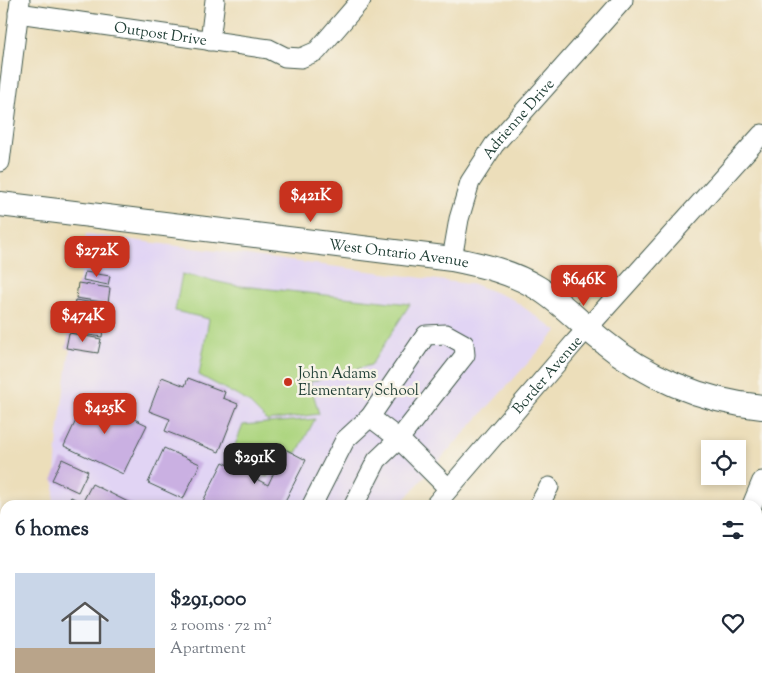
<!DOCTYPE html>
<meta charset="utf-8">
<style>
:root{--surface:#fff;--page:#f2f2f3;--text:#1f2937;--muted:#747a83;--accent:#c8321e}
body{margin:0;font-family:"Sorts Mill Goudy",serif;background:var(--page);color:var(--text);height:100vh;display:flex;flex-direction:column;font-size:19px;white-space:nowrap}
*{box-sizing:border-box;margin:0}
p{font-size:16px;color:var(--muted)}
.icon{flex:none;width:28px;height:28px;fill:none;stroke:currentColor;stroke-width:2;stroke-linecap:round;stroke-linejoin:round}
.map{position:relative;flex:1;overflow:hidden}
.details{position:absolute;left:0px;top:500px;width:762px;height:196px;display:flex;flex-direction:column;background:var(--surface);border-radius:15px 15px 0 0;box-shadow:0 2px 8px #0003}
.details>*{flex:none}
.buttons{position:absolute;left:701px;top:440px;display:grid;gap:10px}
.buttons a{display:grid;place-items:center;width:45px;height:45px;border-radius:0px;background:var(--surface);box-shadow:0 2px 8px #0003;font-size:25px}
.price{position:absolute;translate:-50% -42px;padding:0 11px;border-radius:10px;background:var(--accent);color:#fff;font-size:16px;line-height:32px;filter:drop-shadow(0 1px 2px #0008)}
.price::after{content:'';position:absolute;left:50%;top:30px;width:15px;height:11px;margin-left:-8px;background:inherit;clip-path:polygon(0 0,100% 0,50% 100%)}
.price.selected{background:#222;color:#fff}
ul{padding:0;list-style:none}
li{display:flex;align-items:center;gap:15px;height:125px;padding:0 15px}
li span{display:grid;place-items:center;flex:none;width:140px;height:100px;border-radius:0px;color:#555}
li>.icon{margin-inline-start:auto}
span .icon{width:60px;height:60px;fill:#fffc;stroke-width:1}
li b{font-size:21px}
h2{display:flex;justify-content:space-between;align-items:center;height:60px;padding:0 15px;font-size:21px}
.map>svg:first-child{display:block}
.built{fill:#e1d4f4}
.green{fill:#add580;stroke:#66895a}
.building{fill:#cab0e2}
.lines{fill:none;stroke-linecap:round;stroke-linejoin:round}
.minor-casing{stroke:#3e5548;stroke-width:21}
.major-casing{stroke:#3e5548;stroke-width:26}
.minor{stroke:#fff;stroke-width:19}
.major{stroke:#fff;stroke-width:24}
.poi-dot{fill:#c8321e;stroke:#f7f3e8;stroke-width:2}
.labels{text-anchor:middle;stroke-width:5;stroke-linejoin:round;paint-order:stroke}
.street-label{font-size:15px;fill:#1f3d34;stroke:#f7f3e8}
.poi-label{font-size:15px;fill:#1f3d34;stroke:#f7f3e8;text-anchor:start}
</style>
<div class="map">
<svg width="762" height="696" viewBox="0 0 762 696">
<rect width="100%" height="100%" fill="#f7f3e8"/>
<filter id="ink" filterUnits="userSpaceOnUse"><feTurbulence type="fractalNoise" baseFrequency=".02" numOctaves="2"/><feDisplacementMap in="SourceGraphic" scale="10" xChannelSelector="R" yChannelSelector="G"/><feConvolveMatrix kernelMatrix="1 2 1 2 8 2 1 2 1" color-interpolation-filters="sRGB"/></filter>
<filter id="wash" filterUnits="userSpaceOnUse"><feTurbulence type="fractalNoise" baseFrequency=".0096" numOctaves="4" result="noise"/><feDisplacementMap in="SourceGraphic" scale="20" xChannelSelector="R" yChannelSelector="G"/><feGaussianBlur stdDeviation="1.12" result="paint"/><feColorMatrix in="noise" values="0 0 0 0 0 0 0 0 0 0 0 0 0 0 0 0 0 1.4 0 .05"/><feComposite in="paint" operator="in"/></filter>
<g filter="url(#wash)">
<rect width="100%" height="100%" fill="#ecdeba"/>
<path class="built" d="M 86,234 L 476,285 L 512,299 L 557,331 L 399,505 L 53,505 L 58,433 Z
M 43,691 L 230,691 L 226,696 L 42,696 Z"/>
<path class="green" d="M 182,274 L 232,285 L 410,304 L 371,365 L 310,382 L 319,414 L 267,421 L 247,401 L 199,375 L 209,319 L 175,311 Z
M 315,419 L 297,453 L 279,449 L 267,477 L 229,460 L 243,425 Z"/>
<g id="blocks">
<path class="building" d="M 85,272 L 110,276 L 108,285 L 83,280 Z
M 78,283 L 110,288 L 108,303 L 76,298 Z
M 75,300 L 107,305 L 104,320 L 73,314 Z
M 72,317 L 104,322 L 102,337 L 70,332 Z
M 69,333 L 101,339 L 98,353 L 66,348 Z
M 162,377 L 185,386 L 188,378 L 225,392 L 223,398 L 238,404 L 219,452 L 165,431 L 170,419 L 149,411 Z
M 87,397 L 147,425 L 123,474 L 64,446 Z
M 164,448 L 200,464 L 183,499 L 148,483 Z
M 285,449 L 306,460 L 283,505 L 201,505 L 223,462 L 268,485 Z
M 62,459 L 88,471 L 78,492 L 52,480 Z
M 92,484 L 134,505 L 81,505 Z
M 71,497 L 79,501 L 78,505 L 67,505 Z"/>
</g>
</g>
<g filter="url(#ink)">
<use href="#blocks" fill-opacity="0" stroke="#3e5548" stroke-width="1"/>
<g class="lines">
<defs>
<g id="minor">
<path id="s1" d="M 18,13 L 269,49 L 285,57 L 301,58 L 317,51 L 361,0"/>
<path d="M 210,41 L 215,0"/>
<path d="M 0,162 L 20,1"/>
<path id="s2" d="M 452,259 L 459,219 L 470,182 L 494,145 L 623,0"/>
<path d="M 312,505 L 345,440 L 370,417 L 399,439 L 448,488"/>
<path d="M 354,505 L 377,460 L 399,439 L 465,355 L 464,344 L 446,334 L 426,335 L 370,417"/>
<path id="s3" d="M 435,505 L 575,342 L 762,134"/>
<path d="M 539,505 L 549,487"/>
<path d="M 752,505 L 762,481"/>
<path d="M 758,558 L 762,546"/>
<path d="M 758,685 L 762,687"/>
<path d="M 270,691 L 275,696"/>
<path d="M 313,691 L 319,696"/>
<path d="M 254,696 L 258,691"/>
<path d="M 645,696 L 651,691"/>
<path d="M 697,696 L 699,691"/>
</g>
<g id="major">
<path id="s4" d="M 0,204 L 452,259 C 482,265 512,272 538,288 C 561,302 579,322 600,339 C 646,377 702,401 762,407"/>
</g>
</defs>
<use href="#minor" class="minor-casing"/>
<use href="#major" class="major-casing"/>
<use href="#minor" class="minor"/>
<use href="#major" class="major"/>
</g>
</g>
<circle class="poi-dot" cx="288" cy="382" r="5"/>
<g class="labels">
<g class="street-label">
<text dy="5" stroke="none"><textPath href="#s1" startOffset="144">Outpost Drive</textPath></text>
<text dy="5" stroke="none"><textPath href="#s2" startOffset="159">Adrienne Drive</textPath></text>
<text dy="5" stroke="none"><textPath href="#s4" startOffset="402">West Ontario Avenue</textPath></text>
<text dy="5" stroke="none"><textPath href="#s3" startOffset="172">Border Avenue</textPath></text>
</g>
<g class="poi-label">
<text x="298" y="378">John Adams<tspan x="298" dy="17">Elementary School</tspan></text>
</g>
</g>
</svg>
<div class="buttons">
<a><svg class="icon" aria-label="locate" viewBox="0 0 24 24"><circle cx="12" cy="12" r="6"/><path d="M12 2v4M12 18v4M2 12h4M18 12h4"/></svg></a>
</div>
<b class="price" style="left:311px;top:223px">$421K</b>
<b class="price" style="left:97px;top:278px">$272K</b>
<b class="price" style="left:584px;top:307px">$646K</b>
<b class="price" style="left:83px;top:343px">$474K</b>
<b class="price" style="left:105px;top:435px">$425K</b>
<b class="price selected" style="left:255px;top:485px">$291K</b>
<section class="details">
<h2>6 homes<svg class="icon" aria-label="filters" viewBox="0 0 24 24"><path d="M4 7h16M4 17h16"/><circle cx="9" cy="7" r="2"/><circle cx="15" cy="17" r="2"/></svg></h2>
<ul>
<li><span style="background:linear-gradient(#c9d6e8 75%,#b9a48a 0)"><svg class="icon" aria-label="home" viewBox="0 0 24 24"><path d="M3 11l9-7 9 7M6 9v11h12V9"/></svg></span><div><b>$291,000</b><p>2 rooms · 72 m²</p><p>Apartment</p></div><svg class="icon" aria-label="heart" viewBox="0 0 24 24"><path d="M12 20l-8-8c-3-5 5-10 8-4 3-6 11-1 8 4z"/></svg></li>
</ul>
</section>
</div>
